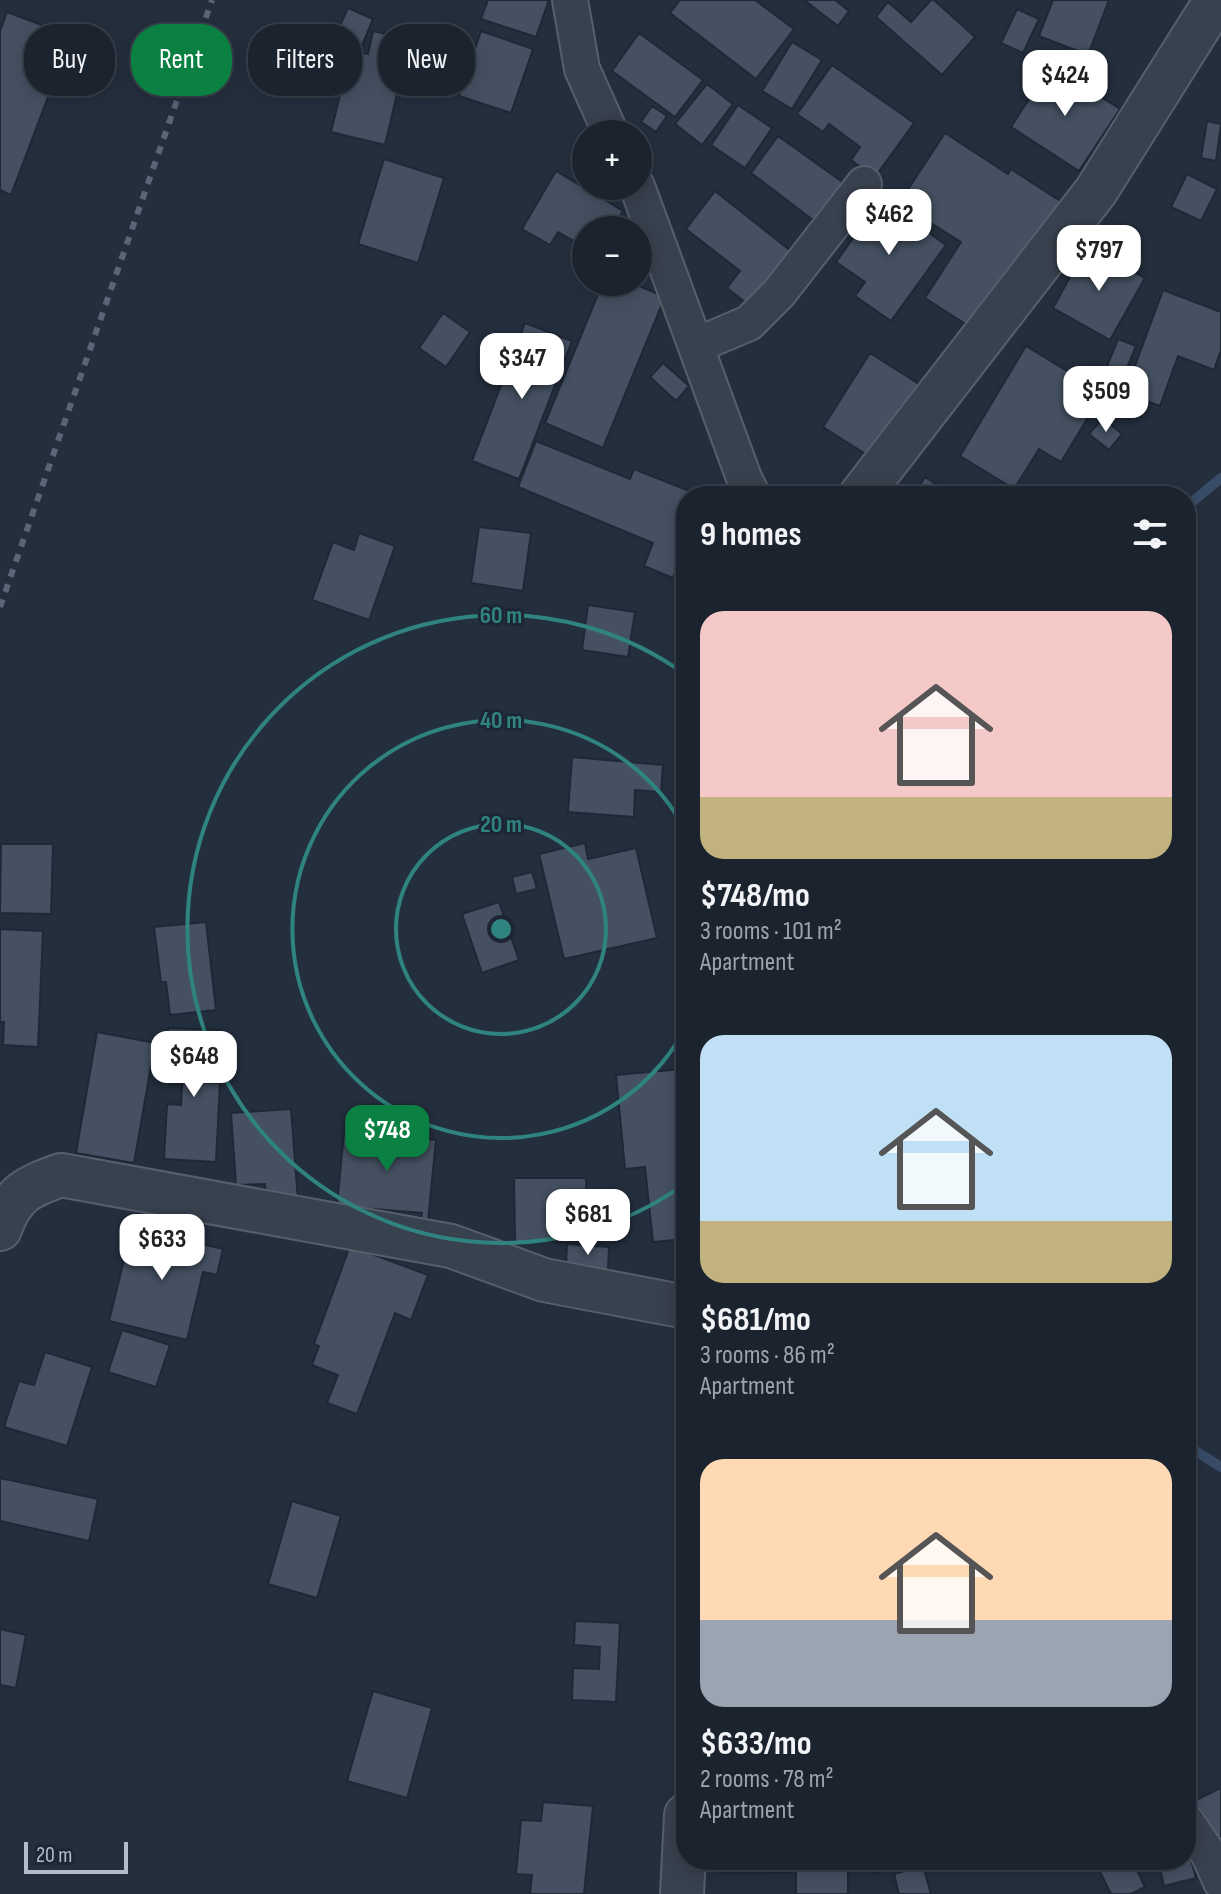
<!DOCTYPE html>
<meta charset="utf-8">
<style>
:root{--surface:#1b232e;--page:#242b36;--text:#f1f3f6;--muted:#a0a4aa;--line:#39404a;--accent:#0b8043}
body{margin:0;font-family:"Sofia Sans Condensed",sans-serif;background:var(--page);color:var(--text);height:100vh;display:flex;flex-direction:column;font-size:30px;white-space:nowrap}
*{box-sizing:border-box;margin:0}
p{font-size:26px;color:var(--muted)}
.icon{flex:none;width:44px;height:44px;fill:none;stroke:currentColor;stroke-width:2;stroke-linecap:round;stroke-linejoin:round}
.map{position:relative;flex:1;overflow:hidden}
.side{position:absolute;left:676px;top:486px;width:520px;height:1384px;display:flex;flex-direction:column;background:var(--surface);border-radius:32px;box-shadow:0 4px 20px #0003,0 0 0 2px var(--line)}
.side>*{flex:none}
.banner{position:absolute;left:24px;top:24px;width:532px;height:72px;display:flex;gap:16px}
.tools{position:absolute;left:572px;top:120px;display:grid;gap:16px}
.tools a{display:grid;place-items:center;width:80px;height:80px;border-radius:50%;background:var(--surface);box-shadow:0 4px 20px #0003,0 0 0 2px var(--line);font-size:40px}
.scale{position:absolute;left:24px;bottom:20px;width:104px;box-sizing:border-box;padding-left:8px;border:4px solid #b4bcc9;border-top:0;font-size:22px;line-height:28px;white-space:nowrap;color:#b4bcc9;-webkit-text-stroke:6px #1d2633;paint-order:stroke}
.price{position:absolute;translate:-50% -68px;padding:0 18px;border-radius:16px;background:#fff;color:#222;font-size:26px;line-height:52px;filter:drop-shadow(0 2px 4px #0008)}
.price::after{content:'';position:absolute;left:50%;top:48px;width:24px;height:18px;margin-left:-12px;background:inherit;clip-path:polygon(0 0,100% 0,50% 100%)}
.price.on{background:var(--accent);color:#fff}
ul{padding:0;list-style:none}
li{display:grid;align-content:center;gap:16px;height:424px;padding:0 24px}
li span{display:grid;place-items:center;height:248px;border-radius:24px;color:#555}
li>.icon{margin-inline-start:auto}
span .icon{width:144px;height:144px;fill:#fffc;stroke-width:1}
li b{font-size:34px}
h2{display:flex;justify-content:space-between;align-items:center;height:96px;padding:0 24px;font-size:34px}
.chip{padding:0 28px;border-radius:32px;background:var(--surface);box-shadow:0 4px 20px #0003,0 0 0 2px var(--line);font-size:28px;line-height:72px}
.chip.on{background:var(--accent);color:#fff}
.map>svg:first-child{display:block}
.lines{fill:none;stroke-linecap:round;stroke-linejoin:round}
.stream{stroke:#394c67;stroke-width:10}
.building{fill:#455162;stroke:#1f2835;stroke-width:2}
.minor-casing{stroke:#565f6c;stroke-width:38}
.tertiary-casing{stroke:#565f6c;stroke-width:46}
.minor{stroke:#38414e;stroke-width:34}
.tertiary{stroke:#38414e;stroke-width:42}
.rail{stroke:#5a6575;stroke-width:6;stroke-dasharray:8 8;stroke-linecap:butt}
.ring{fill:none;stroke:#308480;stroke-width:4}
.centre{fill:#308480;stroke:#1d2633;stroke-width:4}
.ring-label{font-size:24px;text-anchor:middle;font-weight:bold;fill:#308480;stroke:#1d2633;stroke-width:6;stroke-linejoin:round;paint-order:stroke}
</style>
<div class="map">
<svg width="1221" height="1894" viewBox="0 0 1221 1894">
<rect width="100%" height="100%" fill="#242f3e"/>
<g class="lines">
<path class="stream" d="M 1186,507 L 1221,478
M 1186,1445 L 1221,1467"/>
</g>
<path class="building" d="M 488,0 L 549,0 L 536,37 L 481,19 Z
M 680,0 L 755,0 L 794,29 L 756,79 L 670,13 Z
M 804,0 L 835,0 L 849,11 L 838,26 Z
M 931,0 L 934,0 L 975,37 L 942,75 L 876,17 L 888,2 L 911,22 Z
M 1053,0 L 1109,0 L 1088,55 L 1039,36 Z
M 348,8 L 373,19 L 361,48 L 335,36 Z
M 1017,9 L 1039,19 L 1023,53 L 1001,43 Z
M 7,12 L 71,36 L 11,195 L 0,190 L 0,31 Z
M 373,31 L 395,36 L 391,52 L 406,56 L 385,145 L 331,132 L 351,50 L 368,54 Z
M 481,31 L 533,49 L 511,113 L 459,96 Z
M 639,33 L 703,80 L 675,117 L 612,71 Z
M 792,42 L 822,60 L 792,109 L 762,91 Z
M 832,65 L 914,123 L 875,177 L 851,160 L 860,147 L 829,124 L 823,132 L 797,114 Z
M 1051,65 L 1120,109 L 1079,171 L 1011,127 Z
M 707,84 L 733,104 L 702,145 L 675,124 Z
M 738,105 L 772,128 L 745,168 L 711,145 Z
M 652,106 L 667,116 L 656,132 L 641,122 Z
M 1207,121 L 1221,124 L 1216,161 L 1201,158 Z
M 945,133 L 1008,174 L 1011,169 L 1068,206 L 984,336 L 925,298 L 961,242 L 899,203 Z
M 778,136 L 855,191 L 826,230 L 751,173 Z
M 384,159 L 444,178 L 418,263 L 358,244 Z
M 556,171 L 623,211 L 611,230 L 586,230 L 586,248 L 558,232 L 550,245 L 522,229 Z
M 1187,174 L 1217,189 L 1201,221 L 1171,207 Z
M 715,191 L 796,255 L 754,309 L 727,288 L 740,271 L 686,229 Z
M 878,196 L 946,245 L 891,321 L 855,296 L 865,282 L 836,262 L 856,234 L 853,232 Z
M 1087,246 L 1145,278 L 1110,340 L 1053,308 Z
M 603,282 L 630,282 L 665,297 L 603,448 L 545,423 Z
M 1163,290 L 1221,312 L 1221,350 L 1214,370 L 1178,356 L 1160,406 L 1125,393 Z
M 443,313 L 470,332 L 446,367 L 419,348 Z
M 525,323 L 572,341 L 519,479 L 472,461 Z
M 1118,339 L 1136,346 L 1125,373 L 1107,366 Z
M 1026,346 L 1103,393 L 1061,462 L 1039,449 L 1014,489 L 960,456 Z
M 870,353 L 922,386 L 875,460 L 823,427 Z
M 663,363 L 689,386 L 676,401 L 650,377 Z
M 1103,418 L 1122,434 L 1109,450 L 1089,434 Z
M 536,441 L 630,479 L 634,469 L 702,496 L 686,496 L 686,560 L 681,558 L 673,578 L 644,566 L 653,543 L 518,487 Z
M 925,477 L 954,496 L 913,496 Z
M 479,527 L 531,533 L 523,591 L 471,583 Z
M 359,533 L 395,546 L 369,620 L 312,600 L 333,542 L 354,550 Z
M 588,605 L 635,612 L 628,657 L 582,650 Z
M 572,757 L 663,765 L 661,792 L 635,790 L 634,817 L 568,812 Z
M 585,843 L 588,859 L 636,848 L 657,938 L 564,959 L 539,854 Z
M 1,844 L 53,844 L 51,914 L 0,913 Z
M 532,872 L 537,889 L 516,894 L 512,877 Z
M 499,902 L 519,960 L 482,973 L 462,914 Z
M 206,922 L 216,1010 L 170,1015 L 166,982 L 161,982 L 154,927 Z
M 0,929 L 43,931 L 38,1047 L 3,1045 L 4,1022 L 0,1022 Z
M 168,1028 L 220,1030 L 219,1056 L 203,1056 L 202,1082 L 220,1083 L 216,1162 L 164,1159 L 167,1104 L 181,1105 L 184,1055 L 167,1053 Z
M 97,1032 L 155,1043 L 134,1163 L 76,1153 Z
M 682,1069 L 686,1109 L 686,1239 L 653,1242 L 645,1167 L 625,1169 L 616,1075 Z
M 291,1109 L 298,1200 L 266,1202 L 265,1184 L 236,1185 L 231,1113 Z
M 344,1132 L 436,1140 L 428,1221 L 421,1221 L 422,1213 L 337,1206 Z
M 514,1178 L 586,1178 L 587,1241 L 515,1242 Z
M 132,1227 L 223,1249 L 217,1275 L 203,1272 L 187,1340 L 109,1321 Z
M 567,1244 L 609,1247 L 608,1270 L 566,1267 Z
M 350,1246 L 428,1275 L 411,1320 L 395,1313 L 357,1414 L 327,1403 L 338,1375 L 312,1365 L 319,1346 L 314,1344 Z
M 122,1330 L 170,1345 L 156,1387 L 108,1372 Z
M 45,1352 L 92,1367 L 67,1446 L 4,1427 L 19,1381 L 34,1385 Z
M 0,1478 L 98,1499 L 89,1541 L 0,1521 Z
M 292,1501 L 341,1516 L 317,1598 L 268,1584 Z
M 575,1621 L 620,1623 L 616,1702 L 572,1700 L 573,1668 L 599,1669 L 600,1647 L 574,1645 Z
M 0,1629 L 26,1635 L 16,1688 L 0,1685 Z
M 373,1691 L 432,1708 L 407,1798 L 347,1781 Z
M 1221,1788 L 1221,1862 L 1192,1802 Z
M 543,1802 L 593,1806 L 584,1894 L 530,1894 L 532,1875 L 516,1874 L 521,1820 L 541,1821 Z
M 1189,1853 L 1196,1878 L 1164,1886 L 1158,1860 L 1186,1860 L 1186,1854 Z
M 722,1860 L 848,1860 L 848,1894 L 796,1894 L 796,1872 L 722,1873 Z
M 870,1860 L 911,1860 L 911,1864 L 873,1873 Z
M 1094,1860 L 1132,1860 L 1145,1887 L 1131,1894 L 1111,1894 Z
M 923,1866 L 931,1894 L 899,1894 L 894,1874 Z"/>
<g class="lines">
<defs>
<path id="minor" d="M 570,0 L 582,69 L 611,134
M 637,186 L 744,478 L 753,496
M 697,345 L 749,323 L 779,293 L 864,184
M 1186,1821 L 1208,1853 L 1221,1882"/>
<path id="tertiary" d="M 860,496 L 1096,191 L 1216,0
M 0,1229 C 13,1193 27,1187 61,1175 L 451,1246 L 544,1280 L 686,1307
M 682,1894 L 686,1815"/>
</defs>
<use href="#minor" class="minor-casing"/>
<use href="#tertiary" class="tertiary-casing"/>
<use href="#minor" class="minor"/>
<use href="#tertiary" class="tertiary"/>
<path class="rail" d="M 0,607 L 212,0"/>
</g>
<g class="ring">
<circle cx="501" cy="929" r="105"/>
<path d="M686 1027A209 209 0 1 1 686 831"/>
<path d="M686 1183A314 314 0 1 1 686 675"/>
</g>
<circle cx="501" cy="929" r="12" class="centre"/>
<g class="ring-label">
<text x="501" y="623">60 m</text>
<text x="501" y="728">40 m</text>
<text x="501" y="832">20 m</text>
</g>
</svg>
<div class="tools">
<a>+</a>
<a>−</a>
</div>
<div class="scale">20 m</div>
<b class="price" style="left:1065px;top:118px">$424</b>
<b class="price" style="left:889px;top:257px">$462</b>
<b class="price" style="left:1099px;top:293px">$797</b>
<b class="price" style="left:522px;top:401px">$347</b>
<b class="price" style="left:1106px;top:434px">$509</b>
<b class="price" style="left:194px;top:1099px">$648</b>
<b class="price on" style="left:387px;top:1173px">$748</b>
<b class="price" style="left:588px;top:1257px">$681</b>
<b class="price" style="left:162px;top:1282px">$633</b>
<div class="banner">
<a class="chip">Buy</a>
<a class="chip on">Rent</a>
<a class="chip">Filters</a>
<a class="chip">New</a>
</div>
<section class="side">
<h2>9 homes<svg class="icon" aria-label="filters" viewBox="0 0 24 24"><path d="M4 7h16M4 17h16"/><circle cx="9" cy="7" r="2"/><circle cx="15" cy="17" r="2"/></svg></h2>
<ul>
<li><span style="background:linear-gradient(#f6c9c9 75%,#c2b280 0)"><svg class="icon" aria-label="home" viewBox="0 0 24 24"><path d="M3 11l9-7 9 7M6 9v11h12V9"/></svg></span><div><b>$748/mo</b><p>3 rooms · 101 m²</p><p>Apartment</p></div></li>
<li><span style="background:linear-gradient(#bfe0f5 75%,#c2b280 0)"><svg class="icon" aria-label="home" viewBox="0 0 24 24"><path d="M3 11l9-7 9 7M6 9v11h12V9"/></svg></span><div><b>$681/mo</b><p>3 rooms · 86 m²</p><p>Apartment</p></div></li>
<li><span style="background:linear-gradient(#ffd9b3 65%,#9aa5b1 0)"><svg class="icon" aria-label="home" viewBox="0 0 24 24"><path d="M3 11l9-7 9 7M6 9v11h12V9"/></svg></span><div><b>$633/mo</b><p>2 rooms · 78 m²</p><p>Apartment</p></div></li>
</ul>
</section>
</div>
